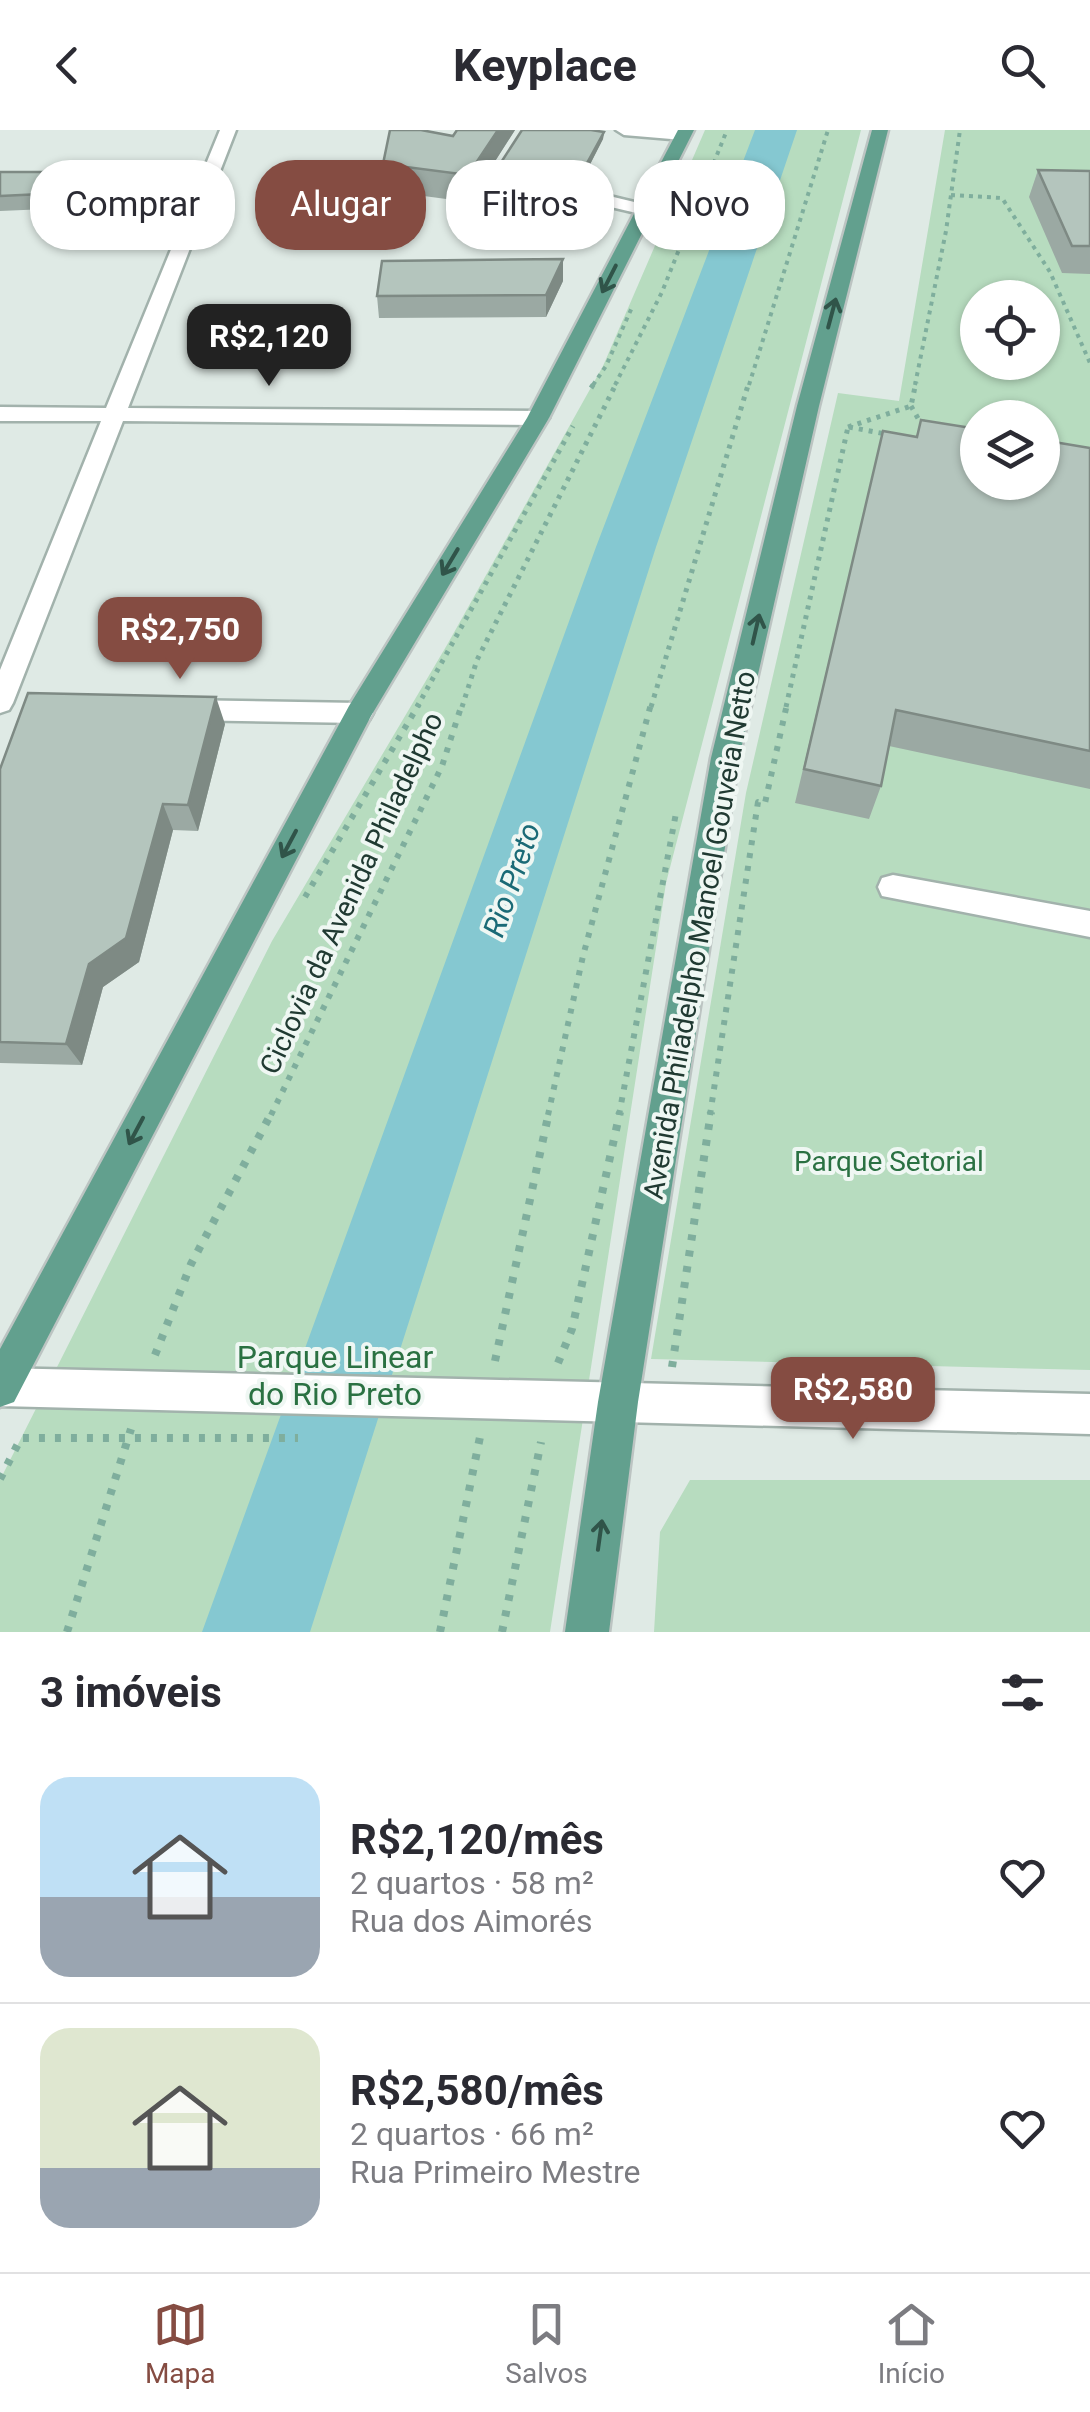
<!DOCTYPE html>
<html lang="pt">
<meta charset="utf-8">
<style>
:root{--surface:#fff;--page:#f7f7f7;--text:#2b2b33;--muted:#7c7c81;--line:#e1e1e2;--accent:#854c42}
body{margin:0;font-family:Roboto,sans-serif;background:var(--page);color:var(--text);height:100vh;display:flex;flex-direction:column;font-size:38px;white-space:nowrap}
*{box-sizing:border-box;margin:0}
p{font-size:32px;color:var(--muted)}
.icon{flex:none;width:55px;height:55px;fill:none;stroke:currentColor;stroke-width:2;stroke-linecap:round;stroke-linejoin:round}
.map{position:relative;height:1502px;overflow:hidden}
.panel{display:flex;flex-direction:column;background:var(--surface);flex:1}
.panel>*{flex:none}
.top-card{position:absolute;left:30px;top:30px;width:1030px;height:90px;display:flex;gap:20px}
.buttons{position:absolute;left:960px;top:150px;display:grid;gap:20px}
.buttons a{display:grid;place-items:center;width:100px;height:100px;border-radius:50%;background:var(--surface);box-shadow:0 2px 8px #0004;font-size:50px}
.price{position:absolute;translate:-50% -85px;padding:0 22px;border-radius:20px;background:var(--accent);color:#fff;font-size:32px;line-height:65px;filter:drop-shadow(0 2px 5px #0008)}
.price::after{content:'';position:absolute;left:50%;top:60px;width:30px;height:22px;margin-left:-15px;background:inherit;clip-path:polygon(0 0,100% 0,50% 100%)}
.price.selected{background:#222;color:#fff}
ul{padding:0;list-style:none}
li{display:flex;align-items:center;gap:30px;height:250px;padding:0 40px}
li+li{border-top:2px solid var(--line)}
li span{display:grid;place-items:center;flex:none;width:280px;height:200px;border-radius:30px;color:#555}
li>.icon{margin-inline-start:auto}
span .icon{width:120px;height:120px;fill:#fffc;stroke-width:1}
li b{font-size:42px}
h2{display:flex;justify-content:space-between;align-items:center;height:120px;padding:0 40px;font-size:42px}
.tag{padding:0 35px;border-radius:40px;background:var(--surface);box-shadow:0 2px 8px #0004;font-size:35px;line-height:90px}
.tag.selected{background:var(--accent);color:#fff}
header{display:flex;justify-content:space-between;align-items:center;height:130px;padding:0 40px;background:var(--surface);font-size:45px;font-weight:700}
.dock{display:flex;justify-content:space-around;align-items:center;height:140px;border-top:2px solid var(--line);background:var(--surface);font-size:28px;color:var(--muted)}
.dock a{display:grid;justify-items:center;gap:5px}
.dock .selected{color:var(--accent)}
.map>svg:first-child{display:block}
.green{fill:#b7dcbf;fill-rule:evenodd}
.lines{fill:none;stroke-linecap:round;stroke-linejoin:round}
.river{fill:#85c8d1;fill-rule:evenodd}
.minor-casing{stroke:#a2b2ac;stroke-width:5}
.major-casing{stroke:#bcc4c2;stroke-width:5}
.path-far3{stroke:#7fae9d;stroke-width:4;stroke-dasharray:4 5;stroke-linecap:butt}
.path-far2{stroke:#7fae9d;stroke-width:5;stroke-dasharray:4 6;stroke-linecap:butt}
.path-far1{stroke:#7fae9d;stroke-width:6;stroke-dasharray:5 8;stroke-linecap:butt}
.path{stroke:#7fae9d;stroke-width:8;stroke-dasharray:6 10;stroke-linecap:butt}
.minor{fill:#fff;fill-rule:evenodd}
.major{fill:#62a08e;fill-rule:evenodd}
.wall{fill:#9ba9a3}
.shaded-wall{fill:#7e8a84}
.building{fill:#b4c5bd;stroke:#7e8a84;stroke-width:2.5}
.oneway{stroke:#305449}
.labels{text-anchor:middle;stroke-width:8;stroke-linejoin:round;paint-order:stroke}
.street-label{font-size:28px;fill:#203a32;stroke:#eff7f3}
.park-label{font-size:28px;fill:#2a7142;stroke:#eff7f3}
.water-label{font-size:30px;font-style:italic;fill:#1a6a76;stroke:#eff7f3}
.near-park-label{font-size:32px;fill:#2a7142;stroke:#eff7f3}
</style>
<header><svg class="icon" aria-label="back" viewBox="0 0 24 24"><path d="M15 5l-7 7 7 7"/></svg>Keyplace<svg class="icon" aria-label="search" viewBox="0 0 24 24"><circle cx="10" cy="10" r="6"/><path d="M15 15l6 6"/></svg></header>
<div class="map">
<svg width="1090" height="1502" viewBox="0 0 1090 1502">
<rect width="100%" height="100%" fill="#dfeae5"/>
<path class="green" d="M 705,0 L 861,0 L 666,753 L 550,1502 L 0,1502 L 0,1350 L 272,811 L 447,515 L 603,236 Z
M 945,0 L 1090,0 L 1090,1240 L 651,1229 L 746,663 L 838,263 L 899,271 ZM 978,168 L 1042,168 L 1042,232 L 978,232 ZM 978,288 L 1042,288 L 1042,352 L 978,352 Z
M 690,1350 L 1090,1350 L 1090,1502 L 654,1502 L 660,1402 Z"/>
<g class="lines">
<path class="river" d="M 755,0 L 797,0 L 656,417 L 310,1502 L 202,1502 L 596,417 Z"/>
<defs>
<path id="minor" d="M 220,0 L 236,0 L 128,278 L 538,281 L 549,288 L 538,295 L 123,291 L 13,573 L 9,580 L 0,583 L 0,540 L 101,291 L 0,291 L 0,277 L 106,278 Z
M 616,0 L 683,0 L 691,5 L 683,10 L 624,5 Z
M 520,39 L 530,47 L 651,76 L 654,80 L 645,85 L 517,55 L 511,44 Z
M 182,570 L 359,573 L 369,576 L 373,583 L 369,590 L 359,593 L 182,590 L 172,587 L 169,580 L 172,573 Z
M 893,745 L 1090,781 L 1090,807 L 882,766 L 878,757 L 882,748 Z
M 0,1238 L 1090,1264 L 1090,1304 L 0,1276 Z"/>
<path id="major" d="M 678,0 L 694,0 L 549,288 L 371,586 L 14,1272 L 0,1277 L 0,1219 L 349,576 L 527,288 Z
M 872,0 L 888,0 L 819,276 L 739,628 L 638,1272 L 609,1502 L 565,1502 L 598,1272 L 711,628 L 797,276 Z"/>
</defs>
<use href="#minor" class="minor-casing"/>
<use href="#major" class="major-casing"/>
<path class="path-far3" d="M 951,65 L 1002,68 L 1050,142 L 1090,233
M 593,255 L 606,236 L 633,175
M 615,255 L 662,162 L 727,0
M 749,255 L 828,0
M 915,255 L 946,101 L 960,0"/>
<path class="path-far2" d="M 591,258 L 595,252
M 911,276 L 919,290 L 926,293
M 848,297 L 911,276 L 916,252
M 849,297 L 891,305
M 417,577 L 573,296
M 462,577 L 477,530 L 617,252
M 651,577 L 749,252
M 786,577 L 848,297"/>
<path class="path-far1" d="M 305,767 L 419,574
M 271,985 L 442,636 L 462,574
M 548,985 L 583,826 L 651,574
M 619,985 L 676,683
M 710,985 L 758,672 L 765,673 L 787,574"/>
<path class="path" d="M 155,1225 L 191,1134 L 272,982
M 495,1231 L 549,982
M 558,1233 L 572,1199 L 620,982
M 672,1237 L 711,982
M 0,1349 L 21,1308 L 298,1308
M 67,1502 L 131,1299
M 440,1502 L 480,1307
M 502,1502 L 541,1312"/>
<use href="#minor" class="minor"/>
<use href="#major" class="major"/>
</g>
<path class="wall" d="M 457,0 L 515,0 L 469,72 L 386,61 L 383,34 L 453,6 Z
M 604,2 L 603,9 L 581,52 L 501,41 L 500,34 Z
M 1038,40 L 1090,41 L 1090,144 L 1062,143 L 1029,67 Z
M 0,42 L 57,57 L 47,79 L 0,81 Z
M 563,151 L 546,187 L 379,188 L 377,166 Z
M 921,290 L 1090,318 L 1090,659 L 889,616 L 881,656 L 869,689 L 795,673 L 883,301 L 916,307 Z
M 225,594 L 198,701 L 173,700 L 139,832 L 103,857 L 82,935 L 0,933 L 0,639 Z"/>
<path class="shaded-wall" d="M 498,0 L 515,0 L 469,72 L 468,45 Z
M 604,2 L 603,9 L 581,52 L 581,44 Z
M 53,42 L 57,57 L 47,79 L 42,64 Z
M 563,129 L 563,151 L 546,187 L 546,165 Z
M 216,567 L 225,594 L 198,701 L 188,675 Z
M 163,674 L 173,700 L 139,832 L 103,857 L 82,935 L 66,914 L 89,834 Z"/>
<path class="building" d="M 390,0 L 421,0 L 453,6 L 457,0 L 498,0 L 468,45 L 383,34 Z
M 522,0 L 591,0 L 604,2 L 581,44 L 500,34 Z
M 1038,40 L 1090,41 L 1090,116 L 1072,116 Z
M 0,42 L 53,42 L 42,64 L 0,66 Z
M 563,129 L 546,165 L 377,166 L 382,131 Z
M 921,290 L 978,299 L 978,352 L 1042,352 L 1042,310 L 1090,318 L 1090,621 L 896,580 L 881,656 L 804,639 L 883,301 L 917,307 Z
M 28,563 L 216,567 L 188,675 L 163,674 L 126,808 L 89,834 L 66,914 L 0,912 L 0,639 Z"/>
<defs><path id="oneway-shaft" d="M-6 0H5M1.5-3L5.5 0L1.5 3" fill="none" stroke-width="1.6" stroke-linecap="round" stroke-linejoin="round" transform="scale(2.5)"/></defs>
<g class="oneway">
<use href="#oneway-shaft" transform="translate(609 149) rotate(117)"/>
<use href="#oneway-shaft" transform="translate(832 183) rotate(-75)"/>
<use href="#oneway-shaft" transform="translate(450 432) rotate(121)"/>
<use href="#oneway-shaft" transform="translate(756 499) rotate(-77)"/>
<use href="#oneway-shaft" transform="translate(289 714) rotate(118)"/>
<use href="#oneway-shaft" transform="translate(136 1001) rotate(118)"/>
<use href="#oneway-shaft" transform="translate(600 1405) rotate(-82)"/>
</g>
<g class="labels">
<g class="street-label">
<text transform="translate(351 763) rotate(-65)" y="10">Ciclovia da Avenida Philadelpho</text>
<text transform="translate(699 805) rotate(-80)" y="10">Avenida Philadelpho Manoel Gouveia Netto</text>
</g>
<g class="park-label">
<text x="889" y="1041">Parque Setorial</text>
</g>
<g class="water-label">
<text transform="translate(512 750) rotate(-71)" y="10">Rio Preto</text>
</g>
<g class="near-park-label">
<text x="335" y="1238">Parque Linear<tspan x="335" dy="37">do Rio Preto</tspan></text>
</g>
</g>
</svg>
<div class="buttons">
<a><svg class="icon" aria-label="locate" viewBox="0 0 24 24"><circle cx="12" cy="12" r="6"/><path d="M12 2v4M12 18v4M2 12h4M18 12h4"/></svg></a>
<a><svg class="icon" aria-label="layers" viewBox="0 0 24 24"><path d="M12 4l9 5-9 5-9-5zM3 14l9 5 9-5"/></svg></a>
</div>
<b class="price selected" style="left:269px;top:259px">R$2,120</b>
<b class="price" style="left:180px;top:552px">R$2,750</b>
<b class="price" style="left:853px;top:1312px">R$2,580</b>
<div class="top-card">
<a class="tag">Comprar</a>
<a class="tag selected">Alugar</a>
<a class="tag">Filtros</a>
<a class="tag">Novo</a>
</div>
</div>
<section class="panel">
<h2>3 imóveis<svg class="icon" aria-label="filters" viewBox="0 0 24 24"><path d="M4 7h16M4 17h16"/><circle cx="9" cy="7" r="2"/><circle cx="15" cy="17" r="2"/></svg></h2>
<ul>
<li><span style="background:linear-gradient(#bfe0f5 60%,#9aa5b1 0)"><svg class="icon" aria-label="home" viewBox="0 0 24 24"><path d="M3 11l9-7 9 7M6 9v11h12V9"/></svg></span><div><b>R$2,120/mês</b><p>2 quartos · 58 m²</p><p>Rua dos Aimorés</p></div><svg class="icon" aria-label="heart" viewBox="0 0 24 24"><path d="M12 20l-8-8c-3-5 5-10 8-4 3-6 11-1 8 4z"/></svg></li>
<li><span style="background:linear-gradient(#dfe7d0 70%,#9aa5b1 0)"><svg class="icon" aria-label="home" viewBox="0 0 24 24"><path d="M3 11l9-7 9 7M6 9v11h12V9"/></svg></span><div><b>R$2,580/mês</b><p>2 quartos · 66 m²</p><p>Rua Primeiro Mestre</p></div><svg class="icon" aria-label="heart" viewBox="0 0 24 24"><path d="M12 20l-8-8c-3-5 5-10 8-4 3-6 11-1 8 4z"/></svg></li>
</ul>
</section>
<nav class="dock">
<a class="selected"><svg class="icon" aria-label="map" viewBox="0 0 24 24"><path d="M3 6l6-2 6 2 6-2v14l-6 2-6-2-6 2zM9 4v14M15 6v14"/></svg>Mapa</a>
<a><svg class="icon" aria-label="saved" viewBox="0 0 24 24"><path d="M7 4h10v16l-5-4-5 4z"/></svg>Salvos</a>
<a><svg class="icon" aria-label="home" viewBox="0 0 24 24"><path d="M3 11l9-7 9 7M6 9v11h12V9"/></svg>Início</a>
</nav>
